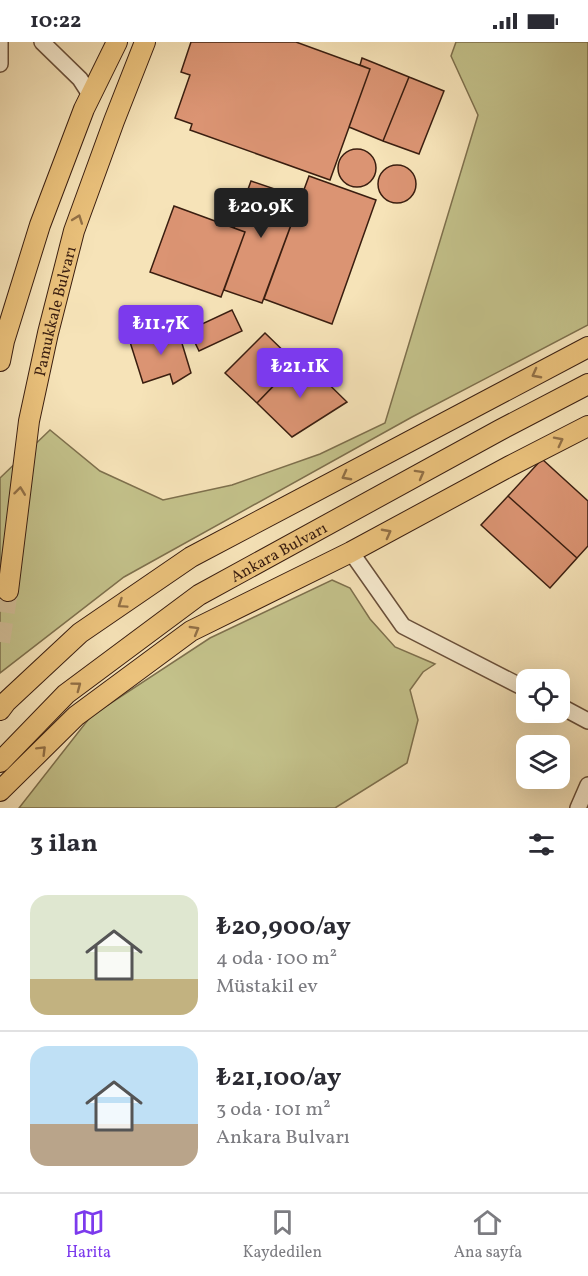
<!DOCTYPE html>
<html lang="tr">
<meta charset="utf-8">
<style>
:root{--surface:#fff;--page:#f7f7f7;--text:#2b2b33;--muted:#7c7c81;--line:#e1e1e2;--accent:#7c3aed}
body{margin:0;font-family:Vollkorn,serif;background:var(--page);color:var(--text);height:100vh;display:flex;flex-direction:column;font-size:22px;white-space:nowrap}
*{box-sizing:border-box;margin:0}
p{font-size:20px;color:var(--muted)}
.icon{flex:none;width:33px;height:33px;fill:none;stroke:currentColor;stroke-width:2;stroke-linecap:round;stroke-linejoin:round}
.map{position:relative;height:766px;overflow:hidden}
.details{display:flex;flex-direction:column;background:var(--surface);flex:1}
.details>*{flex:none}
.buttons{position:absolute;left:516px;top:627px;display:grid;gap:12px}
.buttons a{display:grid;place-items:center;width:54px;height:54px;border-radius:12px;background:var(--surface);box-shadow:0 6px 24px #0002;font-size:30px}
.price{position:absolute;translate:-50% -51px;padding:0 14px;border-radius:6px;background:var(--accent);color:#fff;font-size:20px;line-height:39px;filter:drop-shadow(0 2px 3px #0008)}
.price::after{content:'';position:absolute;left:50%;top:36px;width:18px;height:14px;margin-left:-9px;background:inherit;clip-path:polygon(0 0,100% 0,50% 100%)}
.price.selected{background:#222;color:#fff}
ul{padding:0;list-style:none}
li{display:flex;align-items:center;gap:18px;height:150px;padding:0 30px}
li+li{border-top:2px solid var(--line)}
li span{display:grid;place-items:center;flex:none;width:168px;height:120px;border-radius:18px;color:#555}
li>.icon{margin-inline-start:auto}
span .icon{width:72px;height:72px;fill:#fffc;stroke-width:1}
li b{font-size:26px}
h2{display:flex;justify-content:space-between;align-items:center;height:72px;padding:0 30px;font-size:26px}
.status{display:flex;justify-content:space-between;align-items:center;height:42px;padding:0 30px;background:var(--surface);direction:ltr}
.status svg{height:16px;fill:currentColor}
.tabs{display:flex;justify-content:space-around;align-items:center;height:84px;border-top:2px solid var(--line);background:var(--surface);font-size:16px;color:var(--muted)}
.tabs a{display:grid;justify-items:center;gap:3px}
.tabs .selected{color:var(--accent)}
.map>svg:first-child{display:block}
.green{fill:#c3c18a;stroke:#7e704d;stroke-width:1.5}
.building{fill:#db9473;stroke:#3a1e10;stroke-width:1.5}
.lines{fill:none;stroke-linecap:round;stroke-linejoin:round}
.major-tunnel{stroke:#d0bc96;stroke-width:20;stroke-dasharray:20 10;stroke-linecap:butt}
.minor-casing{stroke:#694f3a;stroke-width:18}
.major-casing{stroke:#3a1e10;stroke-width:22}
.minor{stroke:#f9edd1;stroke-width:15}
.major{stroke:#ebc27c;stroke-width:20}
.oneway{stroke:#927046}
.labels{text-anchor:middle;stroke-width:6;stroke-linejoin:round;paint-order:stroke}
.street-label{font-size:16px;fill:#3a1e10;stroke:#f9edd1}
</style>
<div class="status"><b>10:22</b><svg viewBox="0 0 49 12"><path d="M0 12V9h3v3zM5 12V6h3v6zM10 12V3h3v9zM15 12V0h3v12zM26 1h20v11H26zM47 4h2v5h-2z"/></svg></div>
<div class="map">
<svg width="588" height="766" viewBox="0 0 588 766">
<rect width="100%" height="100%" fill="#f6e3b8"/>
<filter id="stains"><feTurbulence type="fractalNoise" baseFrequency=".00333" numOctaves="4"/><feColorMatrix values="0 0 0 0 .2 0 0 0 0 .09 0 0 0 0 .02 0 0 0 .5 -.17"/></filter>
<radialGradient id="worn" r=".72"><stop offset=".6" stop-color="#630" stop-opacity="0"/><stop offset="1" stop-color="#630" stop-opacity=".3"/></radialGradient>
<path class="green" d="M 456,0 L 588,0 L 588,283 L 412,375 L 124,535 L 0,631 L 0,436 L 50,388 L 100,429 L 163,458 L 232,443 L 320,412 L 385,381 L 478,73 L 451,14 Z
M 332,538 L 350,546 L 370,577 L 395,605 L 435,622 L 423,630 L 410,648 L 418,678 L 407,721 L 335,766 L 19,766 L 91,674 L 210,596 Z"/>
<path class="building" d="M 191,0 L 296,0 L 370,27 L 330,138 L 190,88 L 192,82 L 175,76 L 190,33 L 181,30 Z
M 362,16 L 409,35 L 383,99 L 349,85 L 370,27 L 360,23 Z
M 409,35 L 444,49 L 419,112 L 383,99 Z
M338 126a19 19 0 1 1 38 0a19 19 0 1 1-38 0Z
M378 142a19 19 0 1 1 38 0a19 19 0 1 1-38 0Z
M 309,134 L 376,158 L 332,282 L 264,257 Z
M 251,139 L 301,156 L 262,261 L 224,248 L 245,190 L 234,186 Z
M 174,164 L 245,190 L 221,255 L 150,230 Z
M 232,268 L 242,289 L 199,309 L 189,288 Z
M 177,285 L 191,331 L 173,342 L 170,332 L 143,341 L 130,300 Z
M 265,291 L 296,321 L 257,361 L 225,331 Z
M 301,315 L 347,360 L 292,395 L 257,361 Z
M 542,417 L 588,459 L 588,504 L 577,516 L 508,454 Z
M 508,454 L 577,516 L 550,546 L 481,483 Z"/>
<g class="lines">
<path class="major-tunnel" d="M 0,600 L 8,549"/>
<defs>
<path id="minor" d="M 42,0 L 80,37 L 91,54
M 0,22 L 0,0
M 351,510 L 403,584 L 526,647
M 560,664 L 588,679
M 578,766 L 588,743"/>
<g id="major">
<path d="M 0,319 L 4,299 L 40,183 L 84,67 L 117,0"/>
<path id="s1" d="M 8,549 L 29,379 L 48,291 L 74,189 L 114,79 L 145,0"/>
<path d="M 0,668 L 6,660 L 80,591 L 191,515 L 588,305"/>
<path id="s2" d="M 0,720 L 66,652 L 199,553 L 500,388 L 588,342"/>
<path d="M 0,749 L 76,674 L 191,589 L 351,510 L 510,424 L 588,384"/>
</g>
</defs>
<use href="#minor" class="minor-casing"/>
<use href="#major" class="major-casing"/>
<use href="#minor" class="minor"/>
<use href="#major" class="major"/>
</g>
<defs><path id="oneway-chevron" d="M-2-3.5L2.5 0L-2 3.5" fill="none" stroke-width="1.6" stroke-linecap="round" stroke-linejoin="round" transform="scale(1.5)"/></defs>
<g class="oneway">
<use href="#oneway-chevron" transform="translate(78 177) rotate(-70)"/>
<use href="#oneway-chevron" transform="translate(536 332) rotate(152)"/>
<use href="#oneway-chevron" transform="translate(559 399) rotate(-27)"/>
<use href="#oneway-chevron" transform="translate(420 432) rotate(-29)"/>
<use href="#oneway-chevron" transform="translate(346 434) rotate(152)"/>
<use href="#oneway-chevron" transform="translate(20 449) rotate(-83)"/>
<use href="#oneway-chevron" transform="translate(387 491) rotate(-28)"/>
<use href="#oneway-chevron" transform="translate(122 562) rotate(146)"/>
<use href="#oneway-chevron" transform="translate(195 588) rotate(-30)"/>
<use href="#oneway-chevron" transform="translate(77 644) rotate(-37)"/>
<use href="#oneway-chevron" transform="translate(42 708) rotate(-45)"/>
</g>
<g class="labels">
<g class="street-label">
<text dy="6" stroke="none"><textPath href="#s1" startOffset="284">Pamukkale Bulvarı</textPath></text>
<text dy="6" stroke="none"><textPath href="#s2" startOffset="351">Ankara Bulvarı</textPath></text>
</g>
</g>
<rect width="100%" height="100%" filter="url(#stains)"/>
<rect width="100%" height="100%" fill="url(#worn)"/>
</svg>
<div class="buttons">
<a><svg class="icon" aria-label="locate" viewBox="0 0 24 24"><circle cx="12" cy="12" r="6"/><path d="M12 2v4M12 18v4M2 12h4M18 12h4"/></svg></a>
<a><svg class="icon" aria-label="layers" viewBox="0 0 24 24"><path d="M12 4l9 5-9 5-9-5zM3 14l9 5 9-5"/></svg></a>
</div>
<b class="price selected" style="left:261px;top:197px">₺20.9K</b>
<b class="price" style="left:161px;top:314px">₺11.7K</b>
<b class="price" style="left:300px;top:357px">₺21.1K</b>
</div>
<section class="details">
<h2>3 ilan<svg class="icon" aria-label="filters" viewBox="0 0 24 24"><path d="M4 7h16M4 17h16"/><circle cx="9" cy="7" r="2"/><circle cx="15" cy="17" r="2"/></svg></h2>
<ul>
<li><span style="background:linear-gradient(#dfe7d0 70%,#c2b280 0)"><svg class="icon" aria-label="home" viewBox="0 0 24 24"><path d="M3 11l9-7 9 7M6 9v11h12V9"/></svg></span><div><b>₺20,900/ay</b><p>4 oda · 100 m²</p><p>Müstakil ev</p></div></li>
<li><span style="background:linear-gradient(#bfe0f5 65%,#b9a48a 0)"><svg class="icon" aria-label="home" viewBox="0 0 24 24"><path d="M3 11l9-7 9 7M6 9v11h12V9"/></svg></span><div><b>₺21,100/ay</b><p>3 oda · 101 m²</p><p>Ankara Bulvarı</p></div></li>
</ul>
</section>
<nav class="tabs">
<a class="selected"><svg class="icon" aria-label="map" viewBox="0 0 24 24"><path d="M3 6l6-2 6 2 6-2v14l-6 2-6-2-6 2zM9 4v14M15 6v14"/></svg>Harita</a>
<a><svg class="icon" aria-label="saved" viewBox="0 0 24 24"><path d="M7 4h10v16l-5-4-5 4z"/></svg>Kaydedilen</a>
<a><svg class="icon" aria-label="home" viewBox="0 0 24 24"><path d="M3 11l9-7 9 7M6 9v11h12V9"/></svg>Ana sayfa</a>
</nav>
